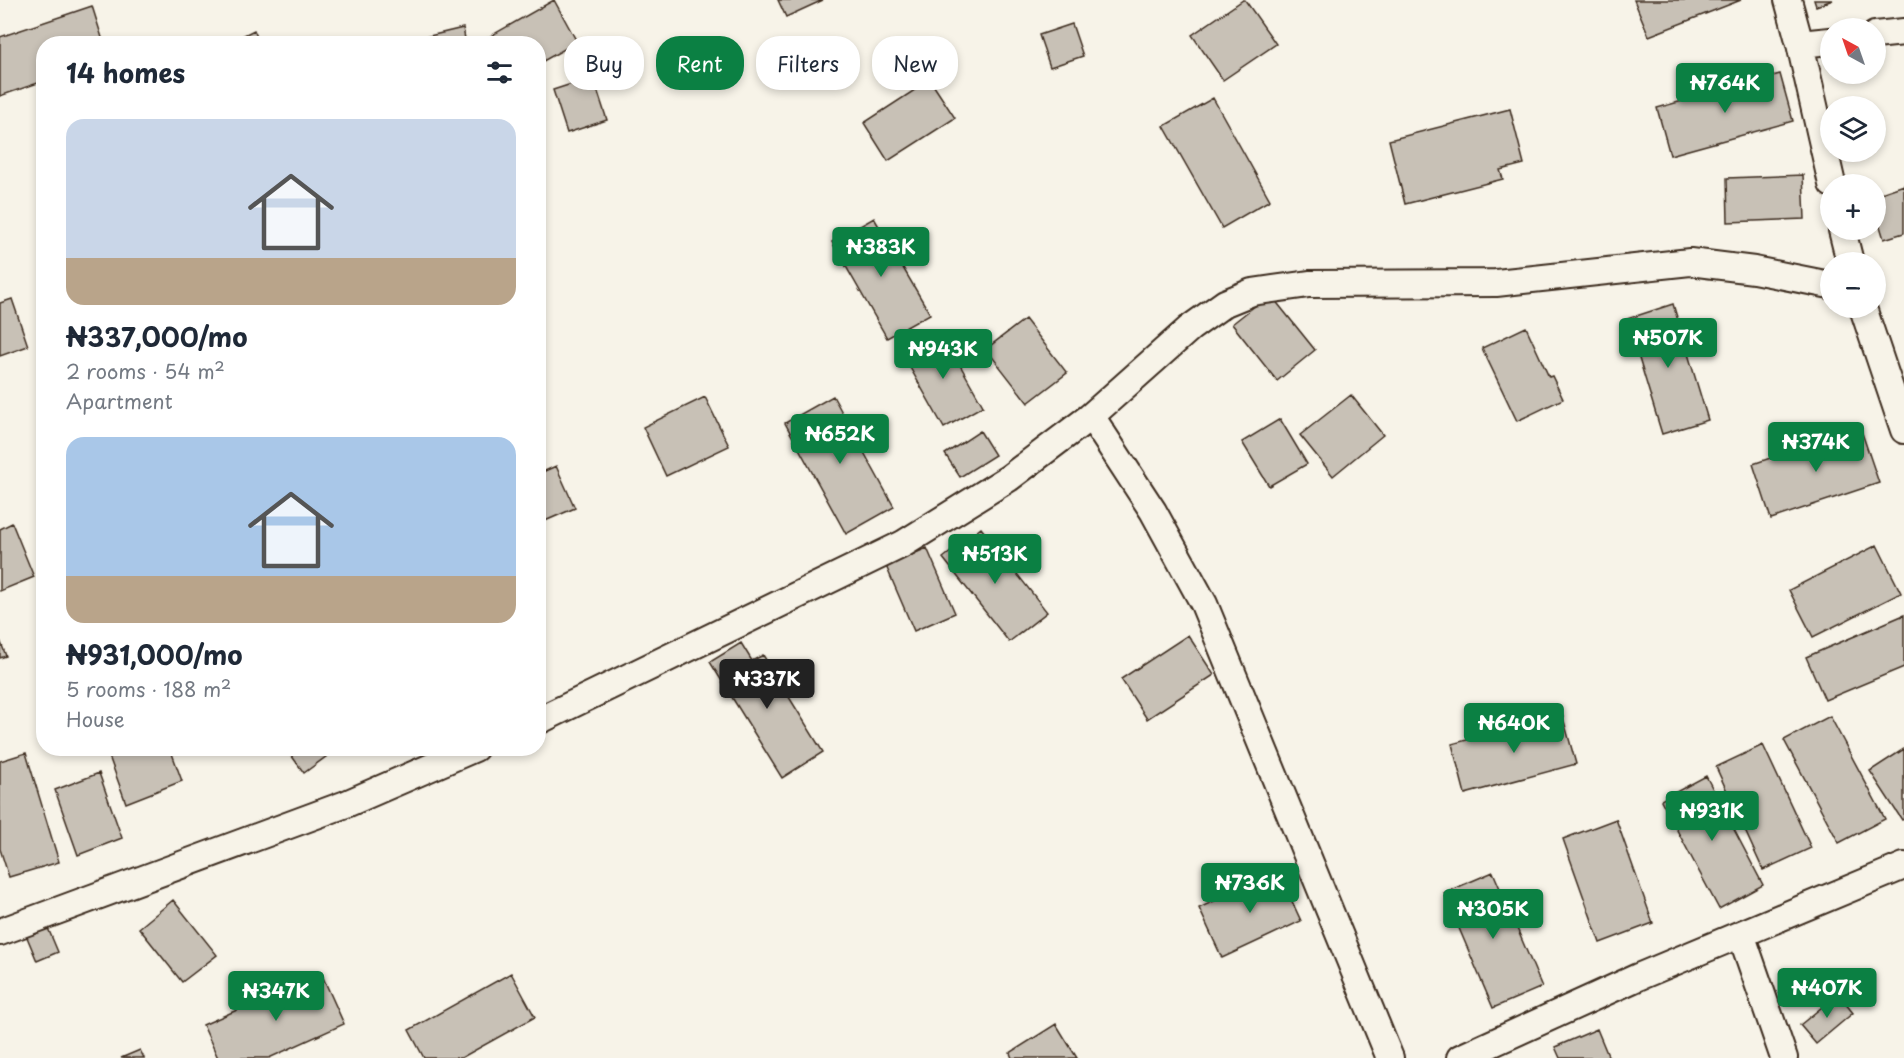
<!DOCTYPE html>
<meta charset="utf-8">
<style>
:root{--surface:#fff;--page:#f6f6f7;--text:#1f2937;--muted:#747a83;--accent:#0b8043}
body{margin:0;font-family:"Playpen Sans",sans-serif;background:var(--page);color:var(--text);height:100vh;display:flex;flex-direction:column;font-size:22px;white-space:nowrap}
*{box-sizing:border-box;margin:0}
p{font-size:20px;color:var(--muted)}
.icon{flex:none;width:33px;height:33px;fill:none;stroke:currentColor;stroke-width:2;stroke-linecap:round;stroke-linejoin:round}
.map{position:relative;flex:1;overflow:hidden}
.side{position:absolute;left:36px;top:36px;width:510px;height:720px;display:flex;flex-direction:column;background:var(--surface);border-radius:24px;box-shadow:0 3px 9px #0003}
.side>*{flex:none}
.guide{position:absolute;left:564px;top:36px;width:570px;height:54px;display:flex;gap:12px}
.needle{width:39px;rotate:320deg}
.controls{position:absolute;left:1820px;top:18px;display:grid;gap:12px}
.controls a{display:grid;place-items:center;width:66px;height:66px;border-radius:50%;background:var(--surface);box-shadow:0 3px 9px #0003;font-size:30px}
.price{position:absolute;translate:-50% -51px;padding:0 14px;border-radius:6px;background:var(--accent);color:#fff;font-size:20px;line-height:39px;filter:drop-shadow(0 2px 3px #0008)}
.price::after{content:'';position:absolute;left:50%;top:36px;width:18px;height:14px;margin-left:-9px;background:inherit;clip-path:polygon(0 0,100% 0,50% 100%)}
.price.current{background:#222;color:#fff}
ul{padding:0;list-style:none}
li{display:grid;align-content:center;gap:12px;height:318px;padding:0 30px}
li span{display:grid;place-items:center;height:186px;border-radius:18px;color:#555}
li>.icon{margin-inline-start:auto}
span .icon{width:108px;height:108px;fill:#fffc;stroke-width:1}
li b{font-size:26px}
h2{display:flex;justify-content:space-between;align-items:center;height:72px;padding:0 30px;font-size:26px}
.chip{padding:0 21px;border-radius:24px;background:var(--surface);box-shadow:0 3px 9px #0003;font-size:21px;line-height:54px}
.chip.current{background:var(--accent);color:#fff}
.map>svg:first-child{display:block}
.building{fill:#c8c1b6;stroke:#3b2a1e;stroke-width:1.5}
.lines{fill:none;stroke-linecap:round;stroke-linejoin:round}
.street-casing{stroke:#3b2a1e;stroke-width:30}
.street{stroke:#f7f3e8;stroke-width:26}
</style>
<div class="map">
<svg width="1904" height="1058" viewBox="0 0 1904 1058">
<rect width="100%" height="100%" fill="#f7f3e8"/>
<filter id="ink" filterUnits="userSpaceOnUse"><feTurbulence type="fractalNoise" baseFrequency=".0167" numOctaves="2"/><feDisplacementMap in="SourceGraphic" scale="12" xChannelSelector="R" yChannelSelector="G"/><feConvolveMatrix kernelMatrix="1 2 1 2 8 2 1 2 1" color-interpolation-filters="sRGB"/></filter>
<g filter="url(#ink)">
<path class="building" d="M 554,0 L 577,42 L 538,64 L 538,44 L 481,44 L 480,42 Z
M 778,0 L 823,0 L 786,17 Z
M 1243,0 L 1245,0 L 1276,44 L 1223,80 L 1192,35 Z
M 1634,0 L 1741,0 L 1649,36 Z
M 1814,0 L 1833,0 L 1816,6 Z
M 92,6 L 104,44 L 44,44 L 44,81 L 0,96 L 0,37 Z
M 1072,24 L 1083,56 L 1050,67 L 1039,35 Z
M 463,28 L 466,44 L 396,44 Z
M 254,30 L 260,44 L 226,44 Z
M 1780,74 L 1793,121 L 1670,155 L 1657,108 Z
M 593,77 L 607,120 L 567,133 L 553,90 Z
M 930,80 L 955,118 L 888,161 L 864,123 Z
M 1213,98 L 1270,200 L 1222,228 L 1164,126 Z
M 1510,109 L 1524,164 L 1500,170 L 1503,179 L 1405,204 L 1389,140 Z
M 1803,175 L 1805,219 L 1728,222 L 1727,178 Z
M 1904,185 L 1904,233 L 1884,239 L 1875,210 L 1875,195 Z
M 874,218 L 930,314 L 887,338 L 832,242 Z
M 1270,294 L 1315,350 L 1277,381 L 1232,324 Z
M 12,299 L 28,346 L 0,356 L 0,303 Z
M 1673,304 L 1708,420 L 1662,434 L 1627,319 Z
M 1025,319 L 1067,373 L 1028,403 L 986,349 Z
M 1526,327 L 1549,377 L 1552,376 L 1563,399 L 1517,421 L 1482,348 Z
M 942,333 L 983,406 L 944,428 L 903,355 Z
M 1351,395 L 1383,435 L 1333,476 L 1300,435 Z
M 833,396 L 894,507 L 846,534 L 785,423 Z
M 705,397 L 729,446 L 666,476 L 643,427 Z
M 1280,419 L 1307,464 L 1269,486 L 1242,442 Z
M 1860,427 L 1879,483 L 1771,519 L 1753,464 Z
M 980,431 L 995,455 L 960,477 L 945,454 Z
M 556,466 L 575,508 L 538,524 L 538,474 Z
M 12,523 L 34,577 L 0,591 L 0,529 Z
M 981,528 L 1047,612 L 1009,642 L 943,558 Z
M 1877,545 L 1901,593 L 1813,637 L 1789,590 Z
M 927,548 L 955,613 L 914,631 L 886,566 Z
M 1904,615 L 1904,667 L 1825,700 L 1806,657 Z
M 1188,635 L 1214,675 L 1147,719 L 1121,679 Z
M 0,640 L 6,656 L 0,658 Z
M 741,643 L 752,661 L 763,655 L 823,752 L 782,778 L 710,662 Z
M 1562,714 L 1576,764 L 1465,794 L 1452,744 Z
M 1830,716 L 1885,819 L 1839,843 L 1784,740 Z
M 1763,745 L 1811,848 L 1763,870 L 1716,767 Z
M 106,748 L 170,748 L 182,781 L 126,803 Z
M 286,748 L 338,748 L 304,773 Z
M 1904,749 L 1904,819 L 1902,820 L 1870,771 Z
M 26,753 L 59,862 L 9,877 L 0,849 L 0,761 Z
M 99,773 L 122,838 L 78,855 L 55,790 Z
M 1706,776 L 1763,885 L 1719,909 L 1661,800 Z
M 1616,819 L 1653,923 L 1600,943 L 1563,839 Z
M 1278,871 L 1301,921 L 1222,958 L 1199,908 Z
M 1493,872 L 1542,987 L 1493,1008 L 1444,893 Z
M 173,900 L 217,955 L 182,982 L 139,928 Z
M 45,921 L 58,952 L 37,961 L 24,930 Z
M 321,973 L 344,1024 L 269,1058 L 218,1058 L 203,1025 Z
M 511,973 L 535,1017 L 461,1058 L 424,1058 L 409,1030 Z
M 1838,994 L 1853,1013 L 1816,1044 L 1800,1025 Z
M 1056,1024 L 1077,1058 L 1012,1058 L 1010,1053 Z
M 1597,1029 L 1609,1058 L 1560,1058 L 1555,1047 Z
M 140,1050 L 144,1058 L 121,1058 Z"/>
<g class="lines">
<defs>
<path id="street" d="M 1788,0 L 1800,44 L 1832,184
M 1875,35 L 1904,32
M 1800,44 L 1830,41
M 1842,230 L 1850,262
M 1863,308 L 1904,430
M 1091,416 L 1153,511 L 1204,604 L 1390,1058
M 538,721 L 903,544 L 1009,478 L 1091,416 L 1190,328 L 1225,303 L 1252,292 L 1309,284 L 1496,283 L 1690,262 L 1754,270 L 1830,285
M 0,932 L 346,804 L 475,748
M 1741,934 L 1784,1058
M 1460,1058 L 1638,977 L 1904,866"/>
</defs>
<use href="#street" class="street-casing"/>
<use href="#street" class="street"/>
</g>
</g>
</svg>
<div class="controls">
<a><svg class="needle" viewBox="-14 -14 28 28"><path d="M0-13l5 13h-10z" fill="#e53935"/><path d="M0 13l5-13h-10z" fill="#747a83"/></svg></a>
<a><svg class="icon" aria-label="layers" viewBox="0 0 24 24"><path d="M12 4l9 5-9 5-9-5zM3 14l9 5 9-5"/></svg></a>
<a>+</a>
<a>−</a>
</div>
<b class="price" style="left:1725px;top:114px">₦764K</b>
<b class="price" style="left:881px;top:278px">₦383K</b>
<b class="price" style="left:1668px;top:369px">₦507K</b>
<b class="price" style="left:943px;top:380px">₦943K</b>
<b class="price" style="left:840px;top:465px">₦652K</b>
<b class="price" style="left:1816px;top:473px">₦374K</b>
<b class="price" style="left:995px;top:585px">₦513K</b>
<b class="price current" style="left:767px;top:710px">₦337K</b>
<b class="price" style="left:1514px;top:754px">₦640K</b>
<b class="price" style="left:1712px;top:842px">₦931K</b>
<b class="price" style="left:1250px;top:914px">₦736K</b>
<b class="price" style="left:1493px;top:940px">₦305K</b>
<b class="price" style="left:1827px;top:1019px">₦407K</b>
<b class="price" style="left:276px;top:1022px">₦347K</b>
<div class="guide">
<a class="chip">Buy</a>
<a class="chip current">Rent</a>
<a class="chip">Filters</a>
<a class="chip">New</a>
</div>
<section class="side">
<h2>14 homes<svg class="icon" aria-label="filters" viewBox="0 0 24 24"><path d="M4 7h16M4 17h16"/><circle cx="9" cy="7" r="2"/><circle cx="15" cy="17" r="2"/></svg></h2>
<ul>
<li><span style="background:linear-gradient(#c9d6e8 75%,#b9a48a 0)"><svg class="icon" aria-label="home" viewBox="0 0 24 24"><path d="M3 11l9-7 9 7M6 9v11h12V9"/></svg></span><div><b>₦337,000/mo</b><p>2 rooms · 54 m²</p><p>Apartment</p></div></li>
<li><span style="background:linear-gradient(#a9c7e8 75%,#b9a48a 0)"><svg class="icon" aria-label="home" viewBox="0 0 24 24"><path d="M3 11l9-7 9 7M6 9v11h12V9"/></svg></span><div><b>₦931,000/mo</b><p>5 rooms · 188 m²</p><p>House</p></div></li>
</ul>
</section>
</div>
